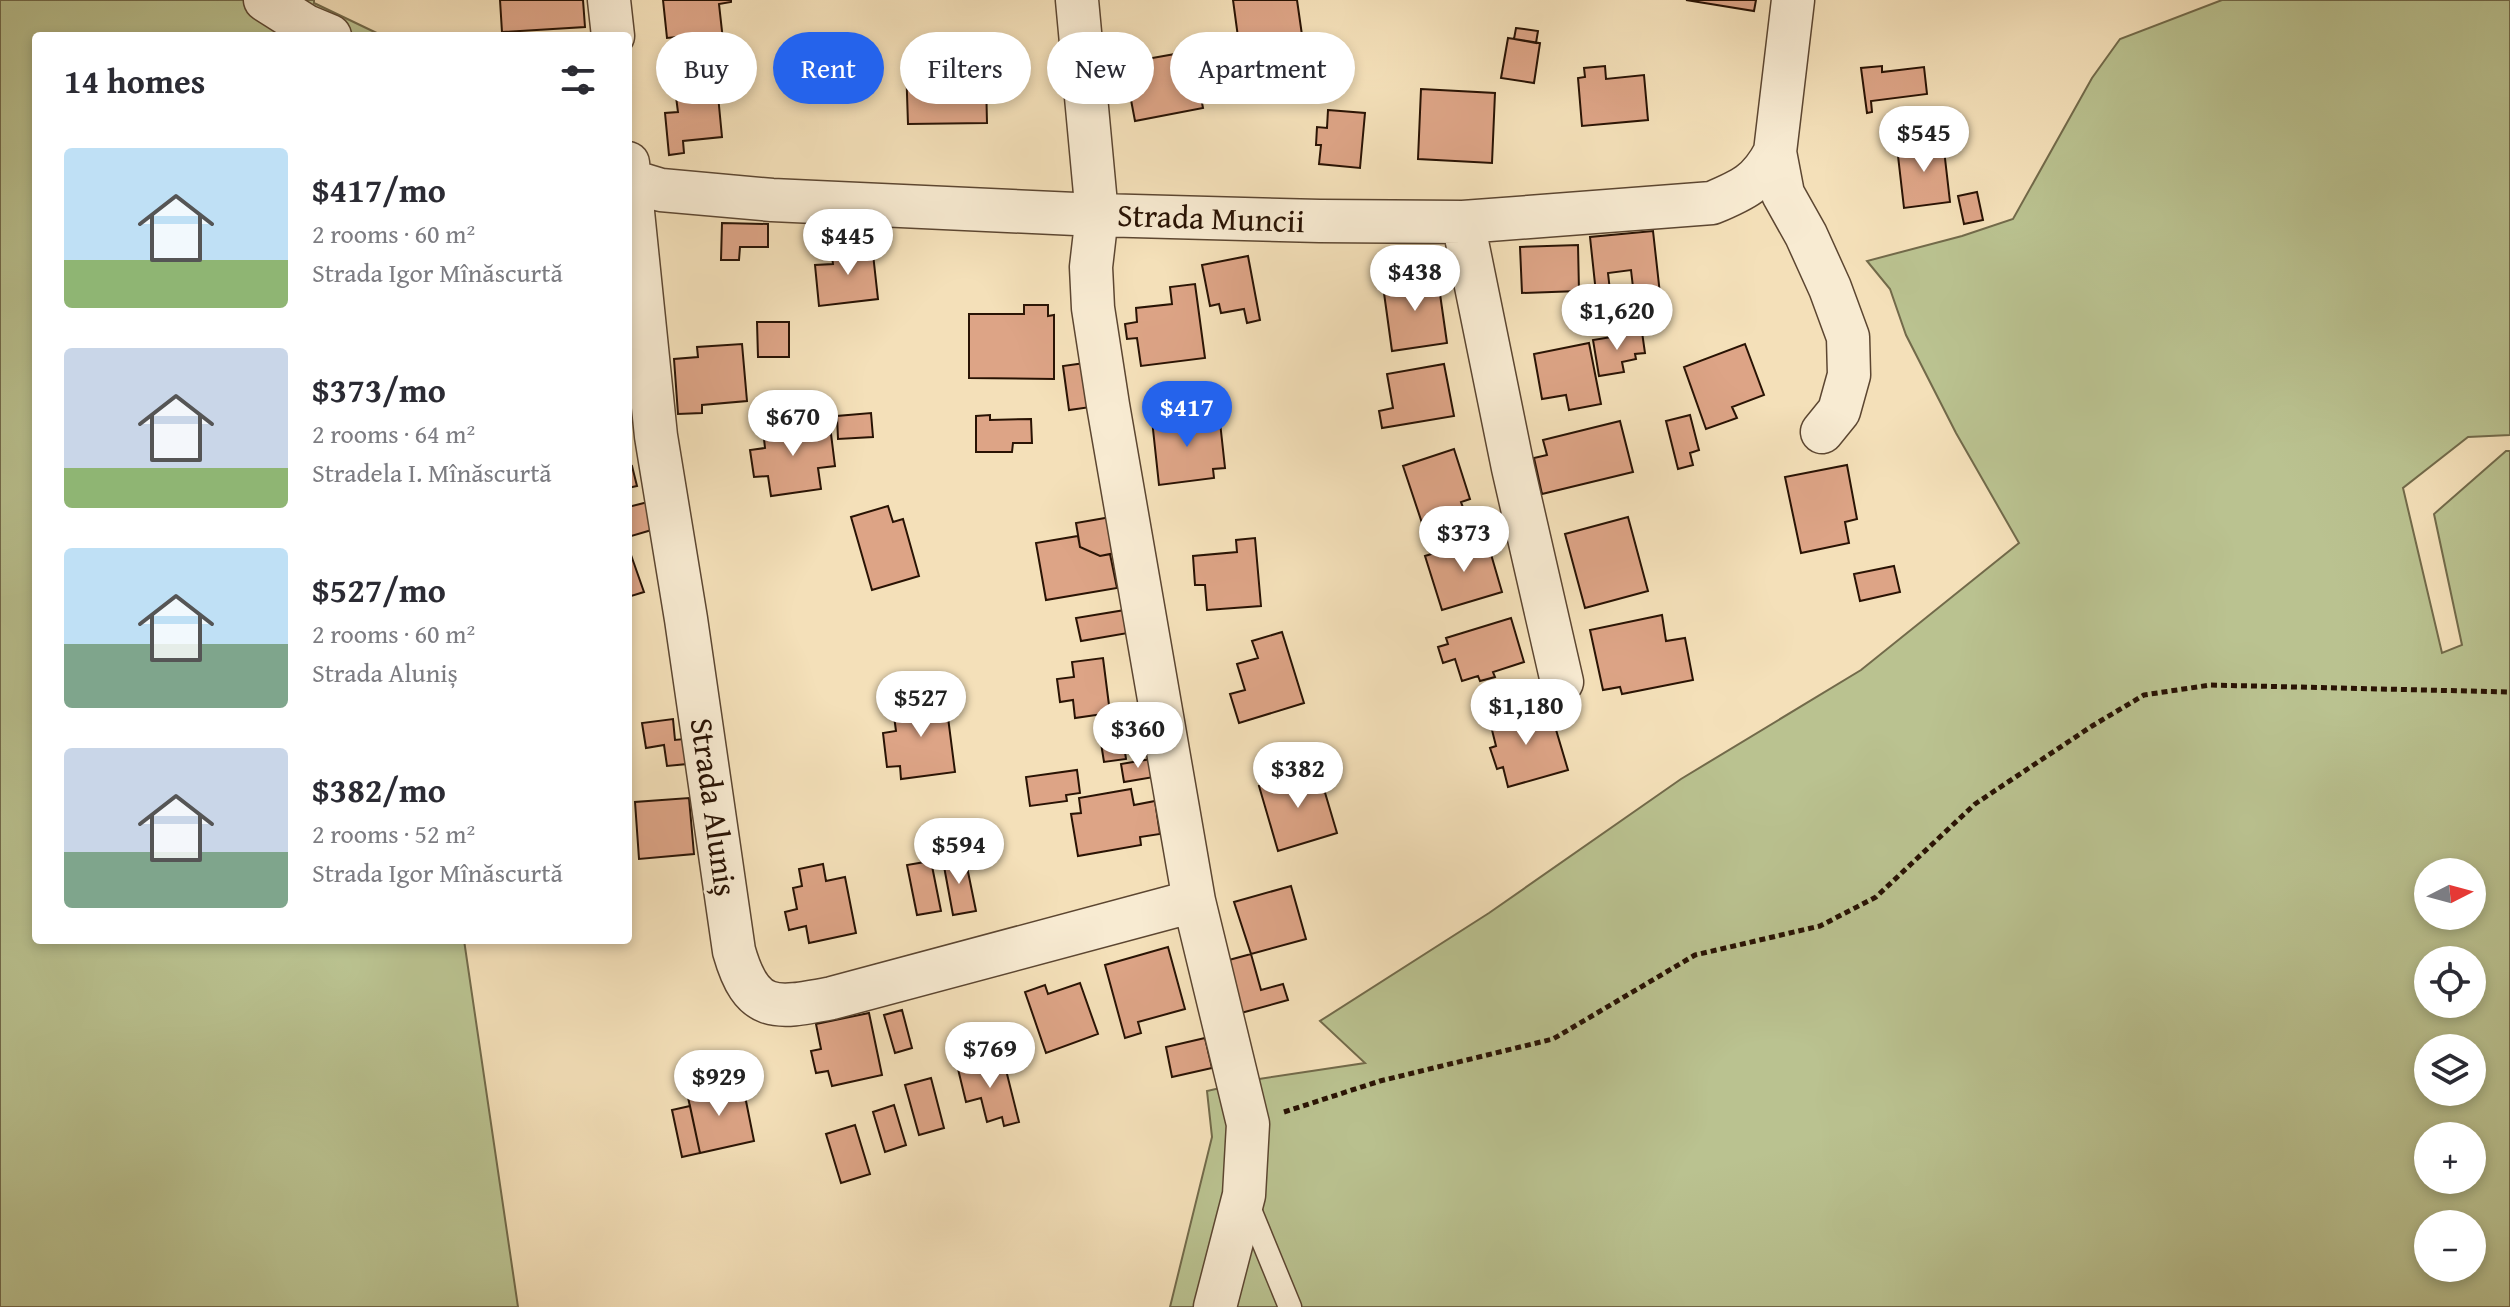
<!DOCTYPE html>
<meta charset="utf-8">
<style>
:root{--surface:#fff;--page:#f2f2f3;--text:#2b2b33;--muted:#7c7c81;--accent:#2563eb}
body{margin:0;font-family:"Gentium Book Plus",serif;background:var(--page);color:var(--text);height:100vh;display:flex;flex-direction:column;font-size:30px;white-space:nowrap}
*{box-sizing:border-box;margin:0}
p{font-size:26px;color:var(--muted)}
.icon{flex:none;width:44px;height:44px;fill:none;stroke:currentColor;stroke-width:2;stroke-linecap:round;stroke-linejoin:round}
.map{position:relative;flex:1;overflow:hidden}
.panel{position:absolute;left:32px;top:32px;width:600px;height:912px;display:flex;flex-direction:column;background:var(--surface);border-radius:8px;box-shadow:0 4px 12px #0003}
.panel>*{flex:none}
.hud{position:absolute;left:656px;top:32px;width:760px;height:72px;display:flex;gap:16px}
.needle{width:52px;rotate:84deg}
.controls{position:absolute;left:2414px;top:858px;display:grid;gap:16px}
.controls a{display:grid;place-items:center;width:72px;height:72px;border-radius:50%;background:var(--surface);box-shadow:0 4px 12px #0003;font-size:40px}
.price{position:absolute;translate:-50% -68px;padding:0 18px;border-radius:28px;background:#fff;color:#222;font-size:26px;line-height:52px;filter:drop-shadow(0 2px 4px #0008)}
.price::after{content:'';position:absolute;left:50%;top:48px;width:24px;height:18px;margin-left:-12px;background:inherit;clip-path:polygon(0 0,100% 0,50% 100%)}
.price.on{background:var(--accent);color:#fff}
ul{padding:0;list-style:none}
li{display:flex;align-items:center;gap:24px;height:200px;padding:0 32px}
li span{display:grid;place-items:center;flex:none;width:224px;height:160px;border-radius:8px;color:#555}
li>.icon{margin-inline-start:auto}
span .icon{width:96px;height:96px;fill:#fffc;stroke-width:1}
li b{font-size:34px}
h2{display:flex;justify-content:space-between;align-items:center;height:96px;padding:0 32px;font-size:34px}
.pill{padding:0 28px;border-radius:36px;background:var(--surface);box-shadow:0 4px 12px #0003;font-size:28px;line-height:72px}
.pill.on{background:var(--accent);color:#fff}
.map>svg:first-child{display:block}
.green{fill:#bac290;stroke:#726a4a;stroke-width:2;fill-rule:evenodd}
.building{fill:#dda486;stroke:#291304;stroke-width:2}
.lines{fill:none;stroke-linecap:round;stroke-linejoin:round}
.lane-casing{stroke:#5c4631;stroke-width:25}
.street-casing{stroke:#5c4631;stroke-width:45}
.path{stroke:#291304;stroke-width:5;stroke-dasharray:6 4;stroke-linecap:butt}
.lane{stroke:#f8ebd2;stroke-width:22}
.street{stroke:#f8ebd2;stroke-width:42}
.labels{text-anchor:middle;stroke-width:6;stroke-linejoin:round;paint-order:stroke}
.street-label{font-size:32px;fill:#291304;stroke:#f8ebd2}
</style>
<div class="map">
<svg width="2510" height="1307" viewBox="0 0 2510 1307">
<rect width="100%" height="100%" fill="#f4e0b9"/>
<filter id="stains"><feTurbulence type="fractalNoise" baseFrequency=".0025" numOctaves="4"/><feColorMatrix values="0 0 0 0 .2 0 0 0 0 .09 0 0 0 0 .02 0 0 0 .5 -.17"/></filter>
<radialGradient id="worn" r=".72"><stop offset=".6" stop-color="#630" stop-opacity="0"/><stop offset="1" stop-color="#630" stop-opacity=".3"/></radialGradient>
<path class="green" d="M 0,0 L 314,0 L 314,3 L 383,36 L 36,36 L 36,940 L 464,940 L 518,1307 L 0,1307 Z
M 2222,0 L 2510,0 L 2510,435 L 2468,437 L 2403,488 L 2442,653 L 2462,645 L 2434,514 L 2506,451 L 2510,451 L 2510,1307 L 1170,1307 L 1212,1137 L 1207,1091 L 1259,1079 L 1365,1063 L 1320,1021 L 1489,913 L 1681,779 L 1861,670 L 2019,543 L 1956,433 L 1906,335 L 1890,289 L 1867,261 L 1962,236 L 2013,219 L 2092,78 L 2120,39 ZM 2428,872 L 2472,872 L 2472,916 L 2428,916 ZM 2428,960 L 2472,960 L 2472,1004 L 2428,1004 ZM 2428,1048 L 2472,1048 L 2472,1092 L 2428,1092 ZM 2428,1136 L 2472,1136 L 2472,1180 L 2428,1180 ZM 2428,1224 L 2472,1224 L 2472,1268 L 2428,1268 Z"/>
<path class="building" d="M 500,0 L 583,0 L 585,27 L 502,32 Z
M 663,0 L 731,0 L 731,2 L 719,4 L 724,49 L 688,53 L 687,36 L 667,38 Z
M 1233,0 L 1297,0 L 1302,35 L 1251,42 L 1250,35 L 1238,37 Z
M 1686,0 L 1756,0 L 1754,11 Z
M 1516,28 L 1538,31 L 1536,43 L 1514,39 Z
M 1508,38 L 1540,43 L 1534,83 L 1501,78 Z
M 1192,51 L 1203,108 L 1135,121 L 1124,63 Z
M 963,63 L 963,81 L 986,80 L 987,123 L 908,124 L 906,64 Z
M 1605,66 L 1606,79 L 1644,75 L 1648,120 L 1582,126 L 1578,78 L 1585,77 L 1584,68 Z
M 1882,66 L 1882,72 L 1924,67 L 1927,94 L 1871,101 L 1872,112 L 1867,113 L 1861,68 Z
M 717,85 L 722,137 L 683,141 L 684,153 L 669,155 L 665,113 L 678,112 L 675,89 Z
M 1421,89 L 1495,93 L 1492,163 L 1418,159 Z
M 1328,110 L 1365,113 L 1360,168 L 1319,164 L 1321,145 L 1316,145 L 1317,127 L 1327,128 Z
M 1943,141 L 1950,202 L 1904,208 L 1897,147 Z
M 1977,192 L 1983,220 L 1964,224 L 1958,196 Z
M 722,223 L 768,224 L 768,247 L 740,247 L 739,260 L 721,260 Z
M 1653,231 L 1660,294 L 1634,296 L 1631,270 L 1608,273 L 1610,291 L 1596,293 L 1590,237 Z
M 872,245 L 878,299 L 819,306 L 815,265 L 833,264 L 831,249 Z
M 1578,245 L 1579,291 L 1522,293 L 1520,247 Z
M 1248,256 L 1260,320 L 1247,323 L 1244,309 L 1221,313 L 1219,304 L 1210,306 L 1202,265 Z
M 1429,272 L 1431,281 L 1438,280 L 1447,343 L 1392,351 L 1384,293 L 1395,291 L 1393,277 Z
M 1195,284 L 1205,358 L 1141,366 L 1137,338 L 1127,339 L 1125,324 L 1137,322 L 1136,308 L 1172,304 L 1170,287 Z
M 1024,305 L 1048,305 L 1048,316 L 1054,315 L 1054,379 L 969,378 L 969,314 L 1024,314 Z
M 757,322 L 789,322 L 789,357 L 758,357 Z
M 1642,332 L 1645,353 L 1635,354 L 1636,359 L 1622,362 L 1624,372 L 1599,376 L 1593,340 Z
M 1589,343 L 1601,404 L 1569,410 L 1566,395 L 1542,399 L 1534,354 Z
M 742,344 L 747,401 L 702,405 L 702,413 L 678,414 L 674,359 L 698,357 L 697,347 Z
M 1745,344 L 1764,395 L 1732,407 L 1737,418 L 1706,429 L 1684,367 Z
M 1085,363 L 1091,407 L 1069,410 L 1063,366 Z
M 1444,364 L 1454,416 L 1382,428 L 1379,411 L 1393,408 L 1387,374 Z
M 871,413 L 873,437 L 838,439 L 837,416 Z
M 1202,414 L 1203,424 L 1220,422 L 1225,468 L 1213,469 L 1214,478 L 1159,485 L 1152,420 Z
M 990,415 L 990,420 L 1031,419 L 1032,443 L 1013,443 L 1012,452 L 976,452 L 976,416 Z
M 1690,415 L 1699,450 L 1690,453 L 1693,465 L 1678,469 L 1666,421 Z
M 1620,421 L 1633,472 L 1542,494 L 1534,458 L 1547,455 L 1543,440 Z
M 818,422 L 820,436 L 831,434 L 835,466 L 818,468 L 821,489 L 771,496 L 768,476 L 754,477 L 750,450 L 765,448 L 763,430 Z
M 1454,449 L 1470,499 L 1461,502 L 1465,513 L 1423,526 L 1403,466 Z
M 1847,465 L 1857,519 L 1845,522 L 1849,543 L 1801,553 L 1785,477 Z
M 632,466 L 637,486 L 628,488 L 628,467 Z
M 648,502 L 655,529 L 628,537 L 628,507 Z
M 888,506 L 893,522 L 903,519 L 919,576 L 872,590 L 851,517 Z
M 1111,517 L 1117,553 L 1100,556 L 1080,547 L 1076,523 Z
M 1628,517 L 1648,591 L 1585,608 L 1565,534 Z
M 1078,536 L 1080,547 L 1100,556 L 1110,554 L 1117,588 L 1046,600 L 1036,543 Z
M 1486,537 L 1502,592 L 1442,610 L 1425,556 Z
M 1255,538 L 1261,606 L 1207,610 L 1205,585 L 1195,585 L 1193,556 L 1237,552 L 1236,540 Z
M 631,555 L 644,592 L 628,597 L 628,556 Z
M 1894,566 L 1900,592 L 1860,601 L 1854,574 Z
M 1125,610 L 1128,633 L 1081,641 L 1076,618 Z
M 1662,615 L 1666,641 L 1685,638 L 1693,680 L 1622,694 L 1620,687 L 1603,690 L 1590,630 Z
M 1511,618 L 1524,662 L 1493,672 L 1495,677 L 1480,681 L 1478,676 L 1462,681 L 1455,659 L 1443,663 L 1438,647 L 1448,644 L 1446,638 Z
M 1282,632 L 1304,703 L 1239,723 L 1230,694 L 1245,690 L 1237,664 L 1258,658 L 1252,641 Z
M 1103,658 L 1110,713 L 1075,718 L 1073,700 L 1060,702 L 1057,679 L 1074,677 L 1072,662 Z
M 945,694 L 955,772 L 901,779 L 900,766 L 887,767 L 883,733 L 896,731 L 894,716 L 911,714 L 909,698 Z
M 1523,709 L 1526,720 L 1551,713 L 1568,770 L 1508,787 L 1503,767 L 1497,769 L 1490,748 L 1496,746 L 1489,718 Z
M 673,719 L 675,740 L 684,739 L 687,764 L 667,766 L 664,745 L 646,748 L 642,723 Z
M 1142,721 L 1146,749 L 1125,752 L 1126,759 L 1104,762 L 1101,743 L 1127,739 L 1126,734 L 1136,732 L 1135,722 Z
M 1151,759 L 1154,777 L 1124,782 L 1121,764 Z
M 1318,769 L 1337,833 L 1278,851 L 1259,786 Z
M 1077,770 L 1080,793 L 1066,795 L 1067,801 L 1030,806 L 1026,777 Z
M 1131,789 L 1134,805 L 1155,801 L 1160,834 L 1140,837 L 1141,845 L 1078,856 L 1071,814 L 1081,813 L 1079,798 Z
M 689,798 L 694,854 L 639,859 L 635,802 Z
M 965,857 L 976,911 L 953,915 L 943,861 Z
M 931,861 L 941,911 L 917,915 L 907,865 Z
M 823,864 L 826,881 L 845,877 L 856,933 L 809,943 L 806,926 L 789,930 L 785,912 L 797,909 L 793,888 L 802,886 L 799,869 Z
M 1291,886 L 1306,939 L 1251,954 L 1234,902 Z
M 1168,947 L 1185,1009 L 1138,1022 L 1141,1033 L 1125,1038 L 1105,965 Z
M 1251,954 L 1261,990 L 1283,984 L 1288,1000 L 1241,1013 L 1218,963 Z
M 1080,983 L 1098,1034 L 1046,1053 L 1025,992 L 1045,985 L 1048,994 Z
M 902,1010 L 912,1048 L 895,1053 L 884,1015 Z
M 869,1013 L 882,1075 L 832,1086 L 828,1071 L 816,1073 L 811,1051 L 821,1049 L 816,1024 Z
M 1205,1038 L 1212,1068 L 1172,1077 L 1166,1047 Z
M 1003,1058 L 1019,1122 L 1004,1126 L 1002,1117 L 987,1122 L 981,1098 L 966,1102 L 958,1069 Z
M 931,1078 L 944,1128 L 919,1135 L 905,1085 Z
M 715,1082 L 718,1097 L 744,1091 L 754,1141 L 700,1153 L 686,1088 Z
M 894,1105 L 906,1145 L 885,1152 L 873,1112 Z
M 690,1106 L 700,1153 L 682,1157 L 672,1110 Z
M 855,1125 L 870,1174 L 841,1183 L 826,1134 Z"/>
<g class="lines">
<defs>
<path id="lane" d="M 1246,1200 L 1290,1307"/>
<path id="street" d="M 265,0 L 306,26 L 330,36
M 609,0 L 613,36
M 1077,0 L 1097,215 L 1091,267 L 1093,308 L 1108,405 L 1194,901 L 1248,1124 L 1244,1195 L 1215,1307
M 1793,0 L 1775,152 L 1783,194 L 1806,235 L 1830,288 L 1848,337 L 1849,375 L 1839,411 L 1822,432
M 628,163 L 656,436 L 686,619 L 734,951 C 752,1014 775,1009 832,998 L 1194,901
M 628,180 L 661,190 L 772,200 L 1097,215 L 1320,221 L 1463,222 L 1712,203 C 1743,190 1759,183 1775,152
M 1463,222 L 1513,468 L 1562,682"/>
</defs>
<use href="#lane" class="lane-casing"/>
<use href="#street" class="street-casing"/>
<path class="path" d="M 1284,1112 L 1380,1081 L 1553,1039 L 1695,955 L 1820,926 L 1876,897 L 1975,804 L 2092,726 L 2144,695 L 2210,685 L 2510,692"/>
<use href="#lane" class="lane"/>
<use href="#street" class="street"/>
</g>
<g class="labels">
<g class="street-label">
<text transform="translate(1211 218) rotate(2)" y="11">Strada Muncii</text>
<text transform="translate(714 807) rotate(82)" y="11">Strada Aluniș</text>
</g>
</g>
<rect width="100%" height="100%" filter="url(#stains)"/>
<rect width="100%" height="100%" fill="url(#worn)"/>
</svg>
<div class="controls">
<a><svg class="needle" viewBox="-14 -14 28 28"><path d="M0-13l5 13h-10z" fill="#e53935"/><path d="M0 13l5-13h-10z" fill="#7c7c81"/></svg></a>
<a><svg class="icon" aria-label="locate" viewBox="0 0 24 24"><circle cx="12" cy="12" r="6"/><path d="M12 2v4M12 18v4M2 12h4M18 12h4"/></svg></a>
<a><svg class="icon" aria-label="layers" viewBox="0 0 24 24"><path d="M12 4l9 5-9 5-9-5zM3 14l9 5 9-5"/></svg></a>
<a>+</a>
<a>−</a>
</div>
<b class="price" style="left:1924px;top:174px">$545</b>
<b class="price" style="left:848px;top:277px">$445</b>
<b class="price" style="left:1415px;top:313px">$438</b>
<b class="price" style="left:1617px;top:352px">$1,620</b>
<b class="price on" style="left:1187px;top:449px">$417</b>
<b class="price" style="left:793px;top:458px">$670</b>
<b class="price" style="left:1464px;top:574px">$373</b>
<b class="price" style="left:921px;top:739px">$527</b>
<b class="price" style="left:1526px;top:747px">$1,180</b>
<b class="price" style="left:1138px;top:770px">$360</b>
<b class="price" style="left:1298px;top:810px">$382</b>
<b class="price" style="left:959px;top:886px">$594</b>
<b class="price" style="left:990px;top:1090px">$769</b>
<b class="price" style="left:719px;top:1118px">$929</b>
<div class="hud">
<a class="pill">Buy</a>
<a class="pill on">Rent</a>
<a class="pill">Filters</a>
<a class="pill">New</a>
<a class="pill">Apartment</a>
</div>
<section class="panel">
<h2>14 homes<svg class="icon" aria-label="filters" viewBox="0 0 24 24"><path d="M4 7h16M4 17h16"/><circle cx="9" cy="7" r="2"/><circle cx="15" cy="17" r="2"/></svg></h2>
<ul>
<li><span style="background:linear-gradient(#bfe0f5 70%,#8fb573 0)"><svg class="icon" aria-label="home" viewBox="0 0 24 24"><path d="M3 11l9-7 9 7M6 9v11h12V9"/></svg></span><div><b>$417/mo</b><p>2 rooms · 60 m²</p><p>Strada Igor Mînăscurtă</p></div></li>
<li><span style="background:linear-gradient(#c9d6e8 75%,#8fb573 0)"><svg class="icon" aria-label="home" viewBox="0 0 24 24"><path d="M3 11l9-7 9 7M6 9v11h12V9"/></svg></span><div><b>$373/mo</b><p>2 rooms · 64 m²</p><p>Stradela I. Mînăscurtă</p></div></li>
<li><span style="background:linear-gradient(#bfe0f5 60%,#7fa58c 0)"><svg class="icon" aria-label="home" viewBox="0 0 24 24"><path d="M3 11l9-7 9 7M6 9v11h12V9"/></svg></span><div><b>$527/mo</b><p>2 rooms · 60 m²</p><p>Strada Aluniș</p></div></li>
<li><span style="background:linear-gradient(#c9d6e8 65%,#7fa58c 0)"><svg class="icon" aria-label="home" viewBox="0 0 24 24"><path d="M3 11l9-7 9 7M6 9v11h12V9"/></svg></span><div><b>$382/mo</b><p>2 rooms · 52 m²</p><p>Strada Igor Mînăscurtă</p></div></li>
</ul>
</section>
</div>
